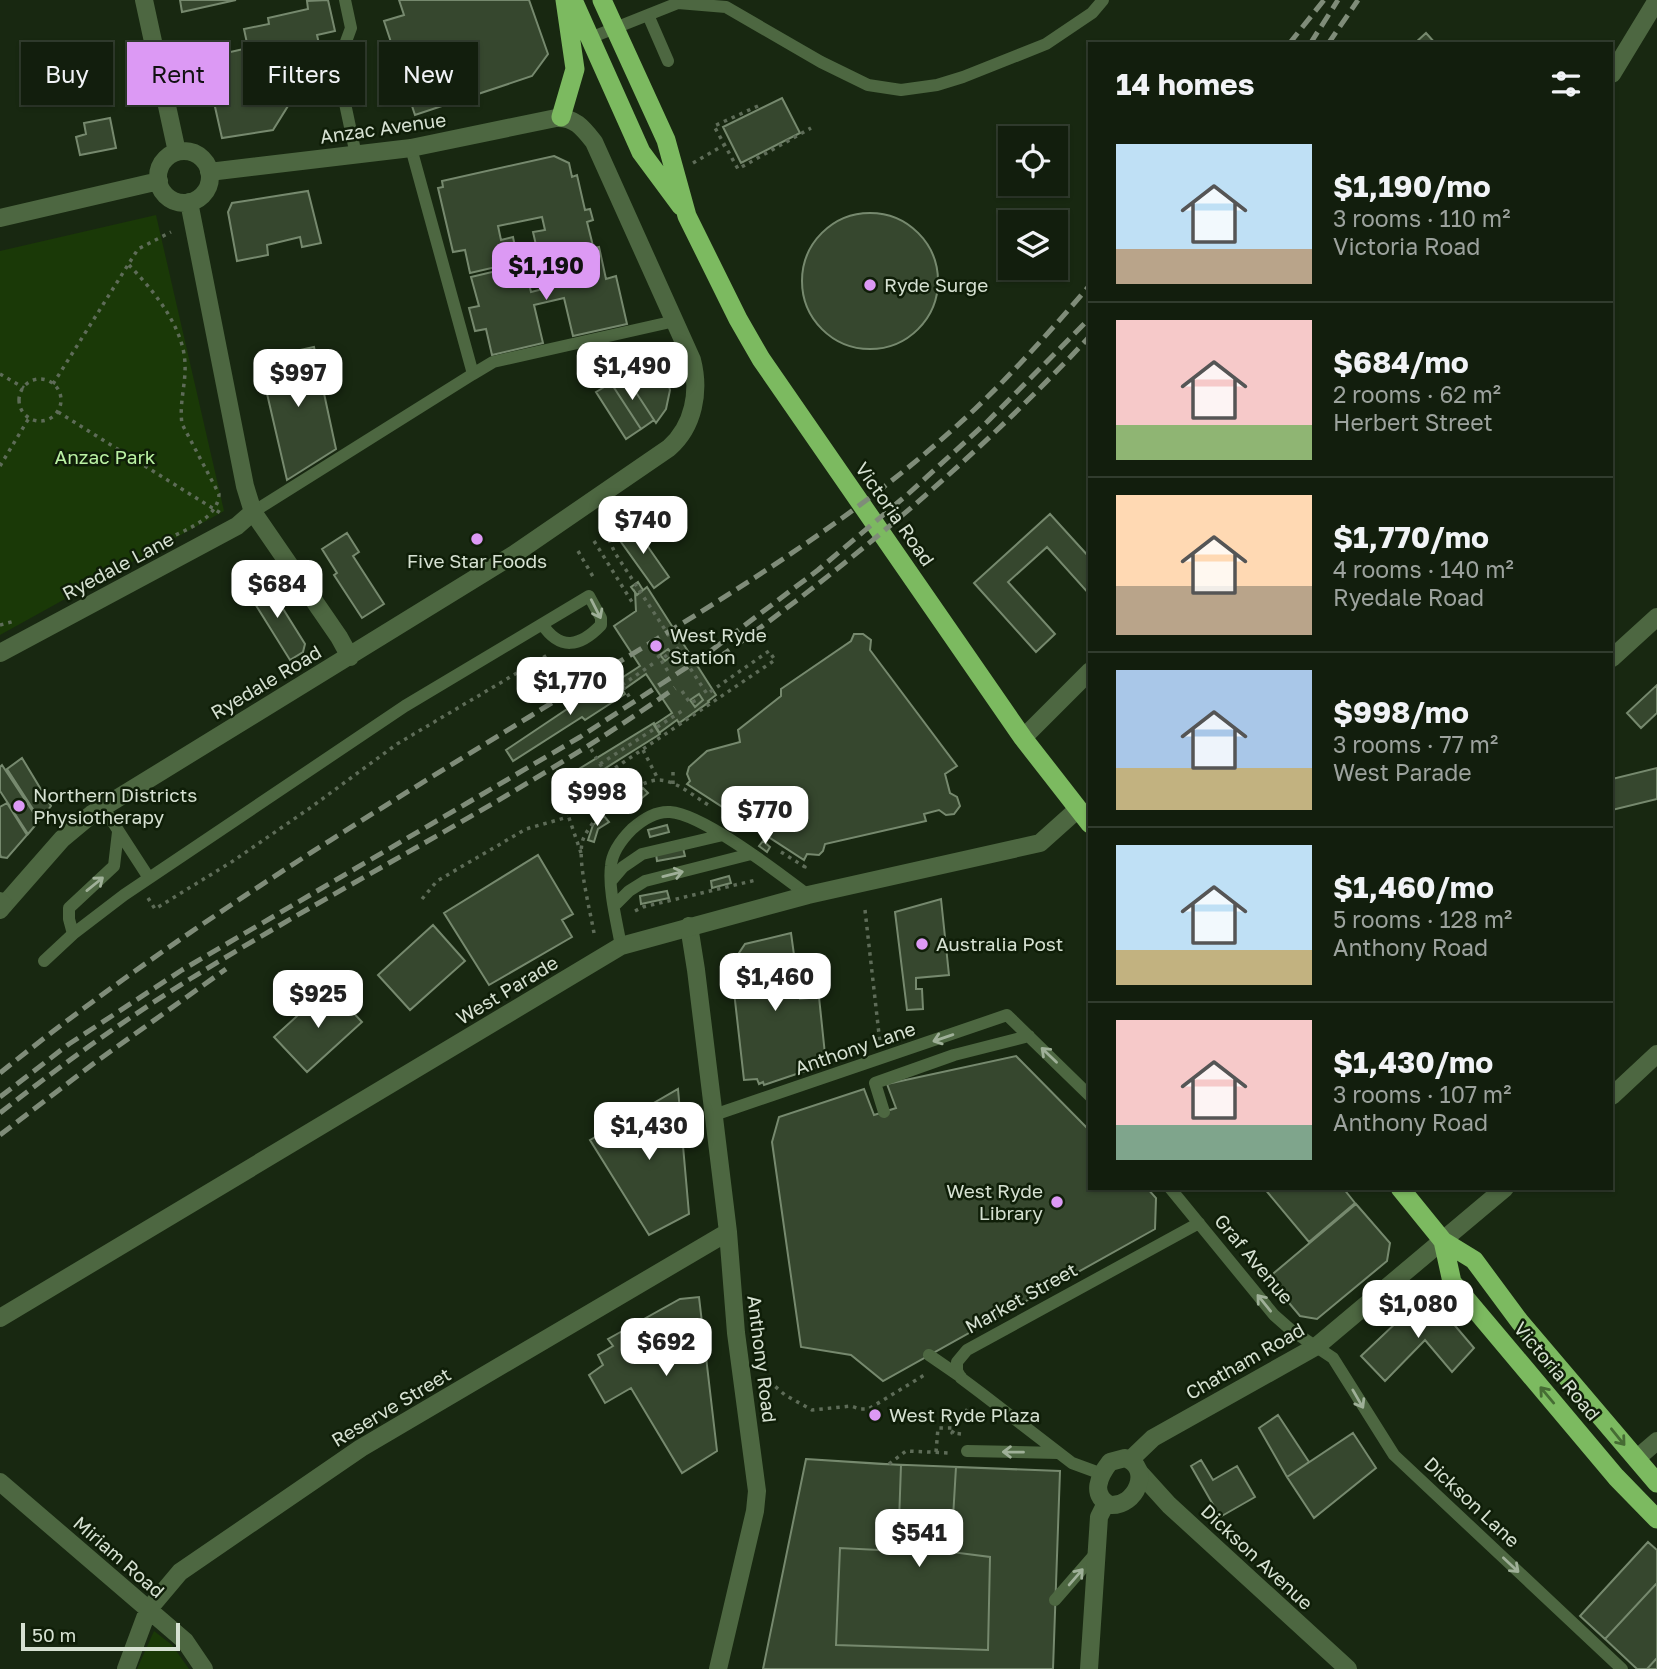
<!DOCTYPE html>
<meta charset="utf-8">
<style>
:root{--surface:#121e0d;--page:#1b2716;--text:#f1f3f6;--muted:#9ca29d;--line:#313c2e;--accent:#dc99f4}
body{margin:0;font-family:"Golos Text",sans-serif;background:var(--page);color:var(--text);height:100vh;display:flex;flex-direction:column;font-size:26px;white-space:nowrap}
*{box-sizing:border-box;margin:0}
p{font-size:23px;color:var(--muted)}
.icon{flex:none;width:38px;height:38px;fill:none;stroke:currentColor;stroke-width:2;stroke-linecap:round;stroke-linejoin:round}
.map{position:relative;flex:1;overflow:hidden}
.details{position:absolute;left:1088px;top:42px;width:525px;height:1148px;display:flex;flex-direction:column;background:var(--surface);border-radius:0px;box-shadow:0 2px 5px #0004,0 0 0 2px var(--line)}
.details>*{flex:none}
.hud{position:absolute;left:21px;top:42px;width:665px;height:63px;display:flex;gap:14px}
.tools{position:absolute;left:998px;top:126px;display:grid;gap:14px}
.tools a{display:grid;place-items:center;width:70px;height:70px;border-radius:0px;background:var(--surface);box-shadow:0 2px 5px #0004,0 0 0 2px var(--line);font-size:35px}
.scale{position:absolute;left:21px;bottom:18px;width:159px;box-sizing:border-box;padding-left:7px;border:4px solid #d6e1d2;border-top:0;font-size:19px;line-height:24px;white-space:nowrap;color:#d6e1d2;-webkit-text-stroke:5px #0f1e08;paint-order:stroke}
.price{position:absolute;translate:-50% -60px;padding:0 16px;border-radius:14px;background:#fff;color:#222;font-size:23px;line-height:46px;filter:drop-shadow(0 2px 4px #0008)}
.price::after{content:'';position:absolute;left:50%;top:42px;width:21px;height:16px;margin-left:-10px;background:inherit;clip-path:polygon(0 0,100% 0,50% 100%)}
.price.on{background:var(--accent);color:#111}
ul{padding:0;list-style:none}
li{display:flex;align-items:center;gap:21px;height:175px;padding:0 28px}
li+li{border-top:2px solid var(--line)}
li span{display:grid;place-items:center;flex:none;width:196px;height:140px;border-radius:0px;color:#555}
li>.icon{margin-inline-start:auto}
span .icon{width:84px;height:84px;fill:#fffc;stroke-width:1}
li b{font-size:30px}
h2{display:flex;justify-content:space-between;align-items:center;height:84px;padding:0 28px;font-size:30px}
.tag{padding:0 24px;border-radius:0px;background:var(--surface);box-shadow:0 2px 5px #0004,0 0 0 2px var(--line);font-size:24px;line-height:63px}
.tag.on{background:var(--accent);color:#111}
.map>svg:first-child{display:block}
.green{fill:#1a3907}
.building{fill:#36472e;stroke:#76896e;stroke-width:2}
.lines{fill:none;stroke-linecap:round;stroke-linejoin:round}
.path{stroke:#5e6c58;stroke-width:3.5;stroke-dasharray:3.5 5;stroke-linecap:butt}
.service{stroke:#4d6741;stroke-width:12}
.minor{stroke:#4d6741;stroke-width:18}
.tertiary{stroke:#4d6741;stroke-width:18}
.trunk{stroke:#7cba60;stroke-width:19}
.rail{stroke:#7f8c79;stroke-width:5;stroke-dasharray:14 7;stroke-linecap:butt}
.oneway{stroke:#9fb098}
.oneway2{stroke:#466c34}
.poi-dot{fill:#dc99f4;stroke:#0f1e08;stroke-width:2.5}
.labels{text-anchor:middle;stroke-width:5;stroke-linejoin:round;paint-order:stroke}
.street-label{font-size:19px;fill:#d6e1d2;stroke:#0f1e08}
.poi-label{font-size:19px;fill:#d6e1d2;stroke:#0f1e08;text-anchor:start}
.park-label{font-size:19px;fill:#baf1a3;stroke:#0f1e08}
</style>
<div class="map">
<svg width="1657" height="1669" viewBox="0 0 1657 1669">
<rect width="100%" height="100%" fill="#182811"/>
<path class="green" d="M 156,215 L 224,511 L 0,635 L 0,251 Z
M 154,1631 L 172,1645 L 189,1669 L 137,1669 Z"/>
<path class="building" d="M 180,0 L 236,0 L 182,12 Z
M 328,0 L 335,31 L 317,35 L 321,53 L 273,130 L 222,138 L 204,58 L 248,48 L 244,29 L 269,24 L 268,18 L 308,9 L 307,1 Z
M 399,0 L 529,0 L 548,54 L 532,76 L 415,115 L 384,21 L 404,15 Z
M 1426,33 L 1436,44 L 1414,44 Z
M 782,98 L 800,133 L 741,163 L 723,127 Z
M 110,118 L 116,148 L 80,155 L 76,137 L 86,134 L 84,123 Z
M 554,156 L 569,163 L 572,177 L 577,175 L 585,210 L 590,209 L 593,220 L 587,222 L 593,246 L 539,258 L 533,232 L 545,230 L 542,217 L 498,226 L 501,240 L 513,237 L 518,262 L 470,273 L 465,250 L 453,252 L 438,188 L 443,187 L 442,181 Z
M 308,191 L 321,243 L 302,247 L 300,237 L 267,245 L 268,255 L 237,261 L 228,212 L 232,203 Z
M802 281a68 68 0 1 1 136 0a68 68 0 1 1-136 0Z
M 599,247 L 606,279 L 616,276 L 627,324 L 573,336 L 564,298 L 534,305 L 543,343 L 492,355 L 486,329 L 475,331 L 469,308 L 479,306 L 471,277 L 513,267 L 514,275 L 526,272 L 531,292 L 563,284 L 557,257 Z
M 314,347 L 336,449 L 287,480 L 259,359 Z
M 633,356 L 638,364 L 643,361 L 659,359 L 666,376 L 670,390 L 666,409 L 656,423 L 624,374 L 631,368 L 626,361 Z
M 624,374 L 654,420 L 641,429 L 611,383 Z
M 611,383 L 641,429 L 626,439 L 596,392 Z
M 1050,514 L 1090,558 L 1090,595 L 1047,547 L 1008,582 L 1055,634 L 1036,652 L 974,583 Z
M 632,524 L 669,577 L 654,588 L 616,535 Z
M 347,533 L 359,552 L 353,556 L 384,604 L 362,618 L 334,575 L 337,573 L 322,549 Z
M 265,580 L 305,644 L 303,652 L 290,660 L 247,591 Z
M 638,582 L 643,590 L 637,595 L 631,587 Z
M 647,587 L 716,695 L 708,701 L 709,702 L 679,723 L 677,720 L 659,733 L 654,725 L 672,713 L 646,674 L 623,690 L 617,681 L 640,666 L 614,626 L 636,611 L 635,592 L 637,595 Z
M 854,634 L 863,634 L 871,640 L 870,650 L 957,766 L 945,774 L 950,793 L 957,797 L 960,806 L 954,814 L 946,815 L 939,810 L 924,814 L 926,821 L 825,844 L 823,851 L 819,855 L 807,854 L 804,860 L 687,784 L 690,781 L 687,774 L 689,767 L 707,751 L 740,742 L 738,730 L 781,696 L 781,689 L 851,641 Z
M 668,649 L 673,655 L 665,661 L 660,655 Z
M 615,677 L 625,694 L 585,720 L 582,717 L 513,761 L 506,750 Z
M 1657,685 L 1657,713 L 1641,728 L 1627,713 Z
M 699,694 L 703,700 L 695,707 L 690,700 Z
M 654,723 L 660,734 L 577,786 L 569,775 Z
M 22,758 L 51,806 L 40,820 L 7,769 Z
M 2,765 L 39,821 L 28,834 L 0,791 L 0,767 Z
M 1657,768 L 1657,799 L 1612,810 L 1612,779 Z
M 643,788 L 648,793 L 625,812 L 620,806 Z
M 7,803 L 27,835 L 7,858 L 1,857 L 0,854 L 0,807 Z
M 604,816 L 609,822 L 598,829 L 594,842 L 588,840 L 593,825 Z
M 667,825 L 669,832 L 650,837 L 648,830 Z
M 763,841 L 770,847 L 767,852 L 759,846 Z
M 683,848 L 685,856 L 657,861 L 656,854 Z
M 538,855 L 573,914 L 562,920 L 572,937 L 489,985 L 444,913 Z
M 729,876 L 731,883 L 712,888 L 711,881 Z
M 667,891 L 669,898 L 641,904 L 640,896 Z
M 941,899 L 949,975 L 916,978 L 916,989 L 922,989 L 923,1009 L 907,1010 L 895,912 Z
M 433,925 L 465,961 L 410,1010 L 378,975 Z
M 791,933 L 800,999 L 819,997 L 826,1064 L 764,1085 L 763,1082 L 759,1084 L 757,1079 L 744,1080 L 731,965 L 745,944 Z
M 329,987 L 362,1022 L 307,1072 L 274,1037 Z
M 1016,1056 L 1090,1131 L 1090,1188 L 1147,1188 L 1156,1198 L 1155,1229 L 883,1381 L 851,1355 L 801,1347 L 772,1142 L 779,1117 L 864,1089 L 874,1115 L 896,1108 L 887,1084 Z
M 678,1089 L 689,1214 L 649,1235 L 590,1140 Z
M 1264,1188 L 1343,1188 L 1355,1203 L 1309,1242 Z
M 1356,1204 L 1390,1243 L 1387,1261 L 1317,1319 L 1300,1316 L 1268,1278 Z
M 699,1297 L 717,1451 L 682,1473 L 631,1388 L 605,1403 L 589,1375 L 603,1365 L 598,1355 L 613,1346 L 608,1339 L 680,1299 Z
M 1419,1301 L 1435,1302 L 1474,1348 L 1452,1372 L 1425,1340 L 1385,1381 L 1361,1356 Z
M 1278,1415 L 1309,1462 L 1287,1477 L 1259,1428 Z
M 1353,1433 L 1376,1468 L 1314,1518 L 1287,1477 Z
M 806,1459 L 881,1464 L 1060,1471 L 1053,1669 L 763,1669 Z
M 806,1459 L 901,1465 L 898,1551 L 840,1548 L 836,1645 L 988,1650 L 990,1557 L 951,1552 L 956,1467 L 1060,1471 L 1053,1669 L 763,1669 Z
M 1201,1460 L 1213,1480 L 1237,1466 L 1255,1497 L 1220,1517 L 1191,1466 Z
M 1648,1542 L 1657,1550 L 1657,1583 L 1605,1639 L 1580,1616 Z
M 1657,1583 L 1657,1658 L 1647,1669 L 1637,1669 L 1605,1639 Z
M 1657,1658 L 1657,1669 L 1647,1669 Z"/>
<g class="lines">
<path class="path" d="M 758,106 L 714,126 L 738,169 L 811,128
M 693,163 L 724,145
M 129,265 C 153,290 184,327 185,364 C 186,384 179,403 182,424 L 219,494 C 218,520 182,531 163,541
M 0,374 L 24,388
M19 400a21 21 0 1 1 42 0a21 21 0 1 1-42 0Z
M 53,384 L 138,249 L 171,232
M 58,412 L 222,514
M 0,466 L 29,418
M 594,541 L 632,602
M 578,551 L 595,580
M 0,625 L 15,621
M 653,648 L 661,660
M 667,655 L 661,660 L 669,673
M 614,672 L 630,698
M 622,685 L 654,663
M 682,691 L 690,703 L 697,700
M 591,749 L 606,774
M 643,750 L 658,779
M 600,764 L 685,709
M 673,784 L 673,767
M 781,852 L 805,867 L 800,868
M 581,853 L 567,812 L 575,795 L 775,660 L 769,651 L 707,694 L 615,553 L 606,533
M 148,898 L 155,909 L 233,861 L 310,808 L 397,744 L 549,654
M 422,899 L 437,881 L 526,829 L 568,817
M 865,910 L 880,1043
M 635,911 L 643,907 L 756,880
M 594,933 C 590,910 578,864 582,843 C 587,820 633,782 657,780 C 675,779 696,798 710,806
M 769,1381 L 785,1395 L 812,1410 L 851,1406 L 860,1409 L 868,1409 L 880,1402 L 926,1374
M 961,1434 L 952,1433 L 970,1405
M 936,1452 L 938,1428 L 954,1428
M 889,1464 L 906,1451 L 950,1453"/>
<path class="service" d="M 345,0 L 351,28 L 337,66 L 356,155
M 648,15 L 668,61
M 590,38 L 678,3 L 726,7 L 821,62 L 868,85 L 901,90 L 937,85 L 963,77 L 1046,44 L 1092,13 L 1103,0
M 473,374 L 493,362 L 675,321
M 253,512 L 473,374 L 411,148
M 103,807 L 149,878
M 611,881 L 623,867 L 642,854 L 723,835
M 615,905 L 629,891 L 645,881 L 751,854
M 73,934 L 69,919 L 69,908 L 114,866 L 118,832
M 621,946 C 617,923 608,889 611,866 C 612,852 622,839 632,829 C 642,820 656,811 670,812 C 703,814 780,874 808,895
M 44,961 L 73,934 L 124,895 L 405,706 L 589,596 L 601,618 L 601,625 C 580,647 560,651 542,624
M 884,1112 L 875,1083 L 954,1055 L 1029,1036
M 714,1115 L 1007,1015 L 1090,1096
M 1170,1188 L 1274,1315 L 1291,1330 L 1333,1358 L 1394,1455 L 1622,1669
M 929,1355 L 961,1377
M 967,1451 L 1058,1453
M 1102,1474 L 1072,1463 L 981,1393 L 961,1378 L 957,1371 L 957,1362 L 967,1350 L 1199,1223
M 1055,1600 L 1096,1553"/>
<path class="minor" d="M 144,0 L 177,152
M 1612,74 L 1657,0
M158 177a26 26 0 1 1 52 0a26 26 0 1 1-52 0Z
M 189,202 L 245,486 L 253,512 L 339,637 L 350,657
M 0,218 L 159,181
M 0,653 L 237,526 L 253,512
M 1612,658 L 1657,617
M 1023,738 L 1090,671
M 4,905 L 62,839 L 92,814 L 513,555 L 669,448 C 694,426 700,391 692,360 L 594,142 C 583,128 575,117 556,118 L 411,148 L 209,172
M 689,926 L 696,970 L 728,1232 L 736,1333 L 757,1491 L 755,1511 L 718,1669
M 1636,1459 L 1657,1441
M 1140,1473 L 1169,1505 L 1348,1669
M 0,1482 L 185,1641 L 204,1669
M 126,1669 L 148,1610 L 180,1572 L 361,1448 L 728,1232"/>
<path class="tertiary" d="M 0,901 L 4,905 L 0,910
M 1612,1096 L 1657,1054
M 0,1318 L 621,946 L 808,895 L 1040,843 L 1078,809
M 1125,1458 C 1153,1468 1136,1507 1110,1505 C 1090,1495 1099,1476 1110,1462 Z
M 1130,1460 L 1153,1438 L 1317,1346 L 1505,1188
M 1089,1669 L 1099,1517 L 1106,1503"/>
<path class="trunk" d="M 573,0 L 641,152 L 681,206
M 602,0 L 666,140 L 687,216 L 738,319 L 761,359 L 1023,738 L 1090,824
M 561,117 L 575,69 L 565,0
M 1400,1188 L 1443,1241 L 1474,1260 L 1520,1322 L 1657,1483
M 1443,1241 L 1452,1282 L 1616,1477 L 1657,1519"/>
<path class="rail" d="M 1289,44 L 1324,0
M 1310,44 L 1338,0
M 1328,44 L 1358,0
M 718,658 C 849,566 981,454 1090,336
M 0,1073 C 165,940 348,828 529,717 C 682,622 843,534 975,409 C 1016,370 1053,328 1090,285
M 0,1097 L 69,1044 L 182,970 L 580,737 L 704,656 L 818,570 L 908,494 L 987,422 L 1090,318
M 0,1113 C 61,1065 124,1020 190,979 C 350,880 520,797 675,688
M 0,1135 L 97,1061 L 226,969"/>
</g>
<defs><path id="oneway-shaft" d="M-6 0H5M1.5-3L5.5 0L1.5 3" fill="none" stroke-width="1.6" stroke-linecap="round" stroke-linejoin="round" transform="scale(1.75)"/></defs>
<g class="oneway">
<use href="#oneway-shaft" transform="translate(596 609) rotate(63)"/>
<use href="#oneway-shaft" transform="translate(673 874) rotate(-14)"/>
<use href="#oneway-shaft" transform="translate(95 884) rotate(-39)"/>
<use href="#oneway-shaft" transform="translate(943 1038) rotate(161)"/>
<use href="#oneway-shaft" transform="translate(1049 1055) rotate(-136)"/>
<use href="#oneway-shaft" transform="translate(1264 1303) rotate(-129)"/>
<use href="#oneway-shaft" transform="translate(1358 1399) rotate(60)"/>
<use href="#oneway-shaft" transform="translate(1013 1452) rotate(-179)"/>
<use href="#oneway-shaft" transform="translate(1511 1565) rotate(43)"/>
<use href="#oneway-shaft" transform="translate(1076 1577) rotate(-49)"/>
</g>
<g class="oneway2">
<use href="#oneway-shaft" transform="translate(1547 1395) rotate(-130)"/>
<use href="#oneway-shaft" transform="translate(1618 1437) rotate(51)"/>
</g>
<g class="poi-dot">
<circle cx="870" cy="285" r="7"/>
<circle cx="477" cy="539" r="7"/>
<circle cx="656" cy="646" r="7"/>
<circle cx="19" cy="806" r="7"/>
<circle cx="922" cy="944" r="7"/>
<circle cx="1057" cy="1202" r="7"/>
<circle cx="875" cy="1415" r="7"/>
</g>
<g class="labels">
<g class="street-label">
<text transform="translate(383 128) rotate(-8)" y="7">Anzac Avenue</text>
<text transform="translate(895 514) rotate(55)" y="7">Victoria Road</text>
<text transform="translate(118 566) rotate(-28)" y="7">Ryedale Lane</text>
<text transform="translate(266 682) rotate(-31)" y="7">Ryedale Road</text>
<text transform="translate(507 990) rotate(-31)" y="7">West Parade</text>
<text transform="translate(855 1048) rotate(-19)" y="7">Anthony Lane</text>
<text transform="translate(1254 1259) rotate(50)" y="7">Graf Avenue</text>
<text transform="translate(1021 1298) rotate(-29)" y="7">Market Street</text>
<text transform="translate(762 1359) rotate(83)" y="7">Anthony Road</text>
<text transform="translate(1245 1361) rotate(-30)" y="7">Chatham Road</text>
<text transform="translate(1557 1371) rotate(50)" y="7">Victoria Road</text>
<text transform="translate(391 1407) rotate(-31)" y="7">Reserve Street</text>
<text transform="translate(1472 1502) rotate(43)" y="7">Dickson Lane</text>
<text transform="translate(119 1557) rotate(41)" y="7">Miriam Road</text>
<text transform="translate(1257 1557) rotate(43)" y="7">Dickson Avenue</text>
</g>
<g class="poi-label">
<text x="884" y="292">Ryde Surge</text>
<text x="477" y="568" text-anchor="middle">Five Star Foods</text>
<text x="670" y="642">West Ryde<tspan x="670" dy="22">Station</tspan></text>
<text x="33" y="802">Northern Districts<tspan x="33" dy="22">Physiotherapy</tspan></text>
<text x="936" y="951">Australia Post</text>
<text x="1043" y="1198" text-anchor="end">West Ryde<tspan x="1043" dy="22">Library</tspan></text>
<text x="889" y="1422">West Ryde Plaza</text>
</g>
<g class="park-label">
<text x="105" y="464">Anzac Park</text>
</g>
</g>
</svg>
<div class="tools">
<a><svg class="icon" aria-label="locate" viewBox="0 0 24 24"><circle cx="12" cy="12" r="6"/><path d="M12 2v4M12 18v4M2 12h4M18 12h4"/></svg></a>
<a><svg class="icon" aria-label="layers" viewBox="0 0 24 24"><path d="M12 4l9 5-9 5-9-5zM3 14l9 5 9-5"/></svg></a>
</div>
<div class="scale">50 m</div>
<b class="price on" style="left:546px;top:302px">$1,190</b>
<b class="price" style="left:632px;top:402px">$1,490</b>
<b class="price" style="left:298px;top:409px">$997</b>
<b class="price" style="left:643px;top:556px">$740</b>
<b class="price" style="left:277px;top:620px">$684</b>
<b class="price" style="left:570px;top:717px">$1,770</b>
<b class="price" style="left:597px;top:828px">$998</b>
<b class="price" style="left:765px;top:846px">$770</b>
<b class="price" style="left:775px;top:1013px">$1,460</b>
<b class="price" style="left:318px;top:1030px">$925</b>
<b class="price" style="left:649px;top:1162px">$1,430</b>
<b class="price" style="left:1418px;top:1340px">$1,080</b>
<b class="price" style="left:666px;top:1378px">$692</b>
<b class="price" style="left:919px;top:1569px">$541</b>
<div class="hud">
<a class="tag">Buy</a>
<a class="tag on">Rent</a>
<a class="tag">Filters</a>
<a class="tag">New</a>
</div>
<section class="details">
<h2>14 homes<svg class="icon" aria-label="filters" viewBox="0 0 24 24"><path d="M4 7h16M4 17h16"/><circle cx="9" cy="7" r="2"/><circle cx="15" cy="17" r="2"/></svg></h2>
<ul>
<li><span style="background:linear-gradient(#bfe0f5 75%,#b9a48a 0)"><svg class="icon" aria-label="home" viewBox="0 0 24 24"><path d="M3 11l9-7 9 7M6 9v11h12V9"/></svg></span><div><b>$1,190/mo</b><p>3 rooms · 110 m²</p><p>Victoria Road</p></div></li>
<li><span style="background:linear-gradient(#f6c9c9 75%,#8fb573 0)"><svg class="icon" aria-label="home" viewBox="0 0 24 24"><path d="M3 11l9-7 9 7M6 9v11h12V9"/></svg></span><div><b>$684/mo</b><p>2 rooms · 62 m²</p><p>Herbert Street</p></div></li>
<li><span style="background:linear-gradient(#ffd9b3 65%,#b9a48a 0)"><svg class="icon" aria-label="home" viewBox="0 0 24 24"><path d="M3 11l9-7 9 7M6 9v11h12V9"/></svg></span><div><b>$1,770/mo</b><p>4 rooms · 140 m²</p><p>Ryedale Road</p></div></li>
<li><span style="background:linear-gradient(#a9c7e8 70%,#c2b280 0)"><svg class="icon" aria-label="home" viewBox="0 0 24 24"><path d="M3 11l9-7 9 7M6 9v11h12V9"/></svg></span><div><b>$998/mo</b><p>3 rooms · 77 m²</p><p>West Parade</p></div></li>
<li><span style="background:linear-gradient(#bfe0f5 75%,#c2b280 0)"><svg class="icon" aria-label="home" viewBox="0 0 24 24"><path d="M3 11l9-7 9 7M6 9v11h12V9"/></svg></span><div><b>$1,460/mo</b><p>5 rooms · 128 m²</p><p>Anthony Road</p></div></li>
<li><span style="background:linear-gradient(#f6c9c9 75%,#7fa58c 0)"><svg class="icon" aria-label="home" viewBox="0 0 24 24"><path d="M3 11l9-7 9 7M6 9v11h12V9"/></svg></span><div><b>$1,430/mo</b><p>3 rooms · 107 m²</p><p>Anthony Road</p></div></li>
</ul>
</section>
</div>
